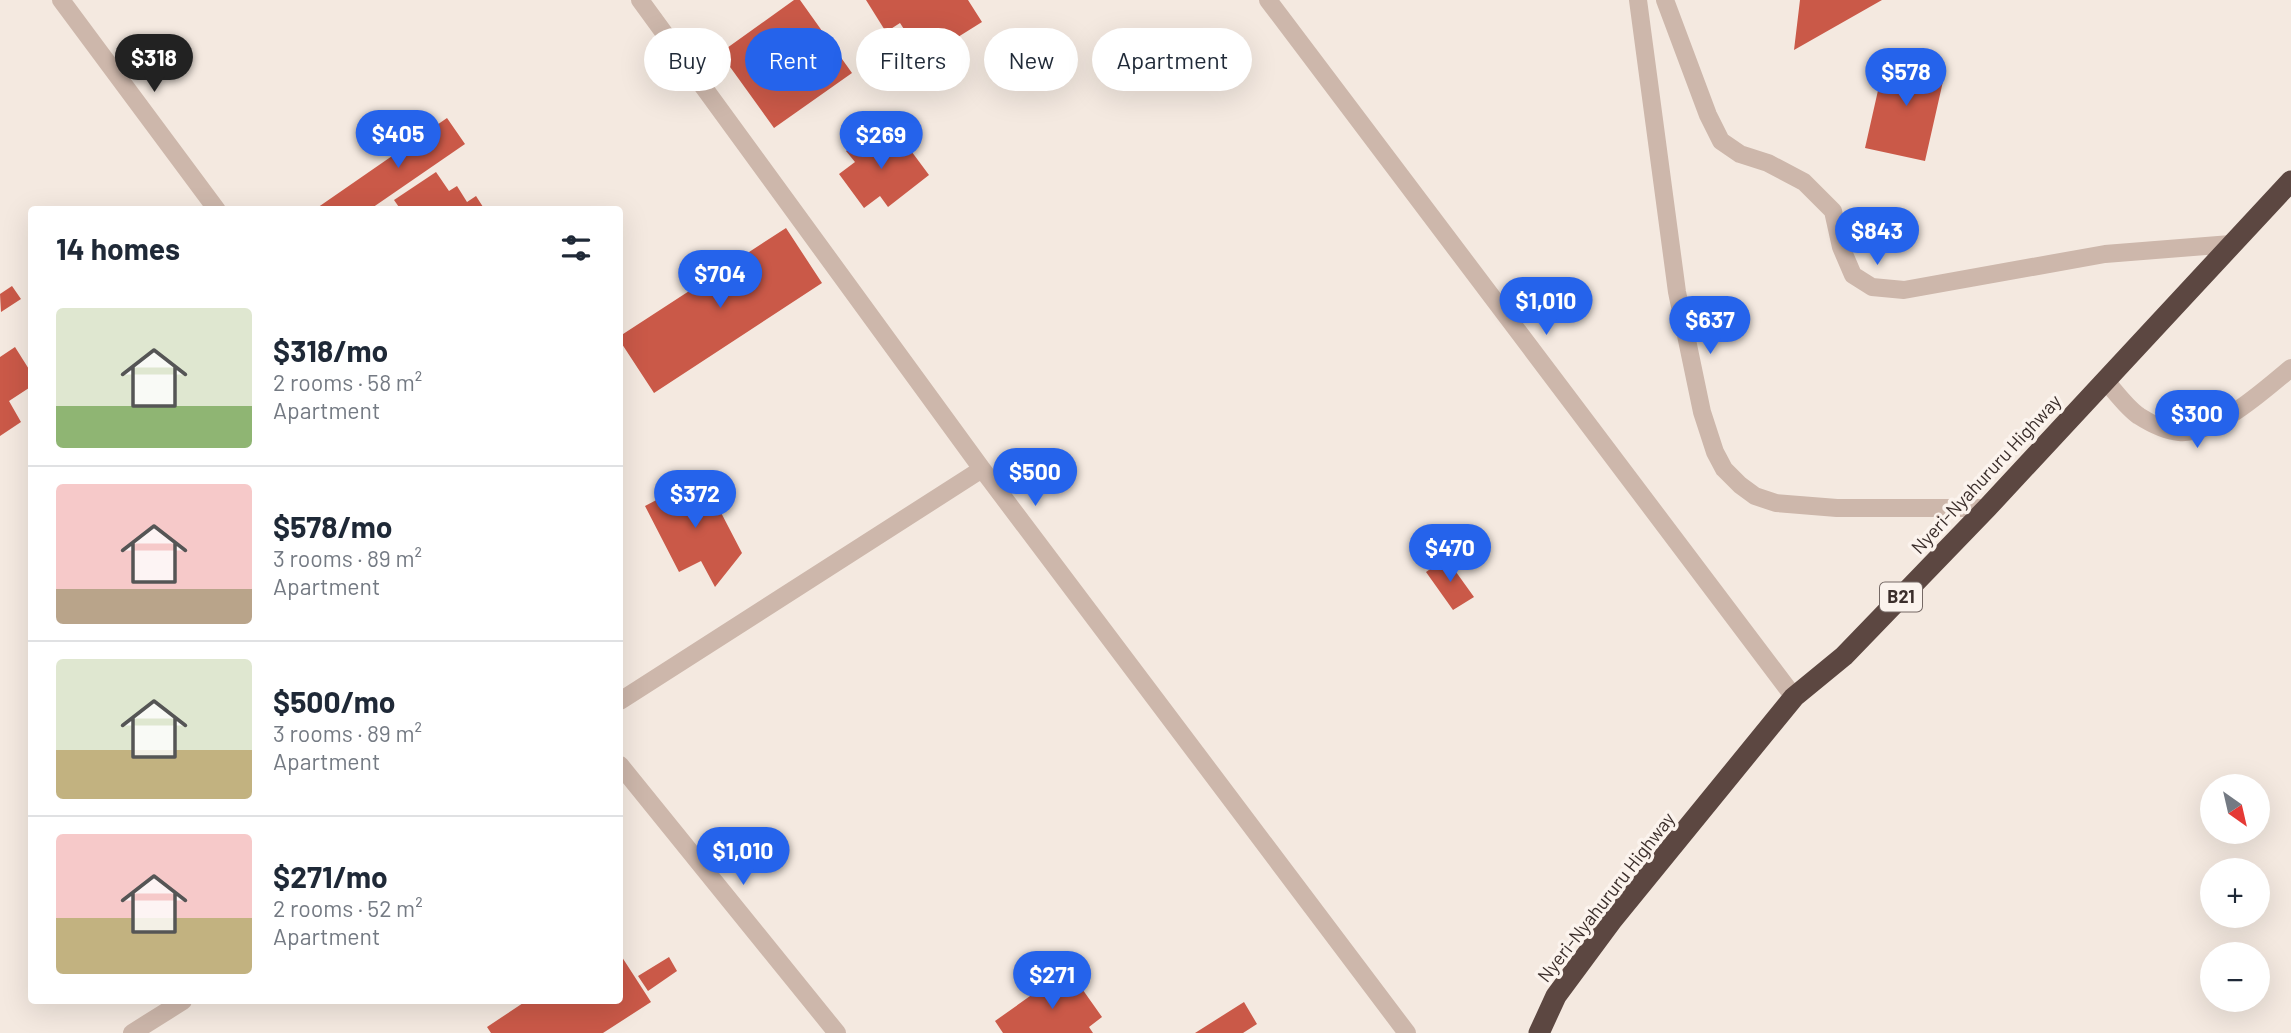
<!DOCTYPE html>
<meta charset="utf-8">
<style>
:root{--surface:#fff;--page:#f6f6f7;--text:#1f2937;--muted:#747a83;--line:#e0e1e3;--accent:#2563eb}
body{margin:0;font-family:Barlow,sans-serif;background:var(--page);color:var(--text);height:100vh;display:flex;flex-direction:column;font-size:26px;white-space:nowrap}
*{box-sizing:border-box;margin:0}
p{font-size:23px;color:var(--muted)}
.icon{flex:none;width:38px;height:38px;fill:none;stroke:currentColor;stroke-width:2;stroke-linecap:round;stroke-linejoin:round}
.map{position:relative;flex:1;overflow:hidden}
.details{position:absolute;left:28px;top:206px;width:595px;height:798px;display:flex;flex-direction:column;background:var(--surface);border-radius:7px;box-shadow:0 7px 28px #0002}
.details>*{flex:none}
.hud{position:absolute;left:644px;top:28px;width:665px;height:63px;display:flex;gap:14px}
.needle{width:46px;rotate:146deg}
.fabs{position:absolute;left:2200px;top:774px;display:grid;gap:14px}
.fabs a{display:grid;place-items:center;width:70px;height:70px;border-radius:50%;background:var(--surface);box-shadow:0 7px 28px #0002;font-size:35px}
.price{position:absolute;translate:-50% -60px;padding:0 16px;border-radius:24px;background:var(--accent);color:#fff;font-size:23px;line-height:46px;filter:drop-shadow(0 2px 4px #0008)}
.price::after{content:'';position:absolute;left:50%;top:42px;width:21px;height:16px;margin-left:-10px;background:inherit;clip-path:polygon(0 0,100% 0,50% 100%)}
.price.active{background:#222;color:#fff}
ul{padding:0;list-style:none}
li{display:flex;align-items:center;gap:21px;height:175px;padding:0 28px}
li+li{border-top:2px solid var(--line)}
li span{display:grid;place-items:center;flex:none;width:196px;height:140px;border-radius:7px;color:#555}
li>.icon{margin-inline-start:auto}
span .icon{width:84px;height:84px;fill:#fffc;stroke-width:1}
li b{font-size:30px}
h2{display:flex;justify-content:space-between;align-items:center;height:84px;padding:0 28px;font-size:30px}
.pill{padding:0 24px;border-radius:32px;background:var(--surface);box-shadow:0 7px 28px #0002;font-size:24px;line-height:63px}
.pill.active{background:var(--accent);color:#fff}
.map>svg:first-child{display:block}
.building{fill:#ca5948}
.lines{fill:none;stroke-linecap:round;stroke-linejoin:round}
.street{stroke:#cdb7ab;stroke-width:18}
.highway{stroke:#5c4741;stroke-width:21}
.labels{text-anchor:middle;stroke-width:7;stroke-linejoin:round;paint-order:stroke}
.shield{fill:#fbf3ed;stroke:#756965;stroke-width:2}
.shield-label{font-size:18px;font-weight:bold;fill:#3b2e2b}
.street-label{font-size:19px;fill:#3b2e2b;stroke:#fbf3ed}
</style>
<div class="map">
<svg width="2291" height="1033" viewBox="0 0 2291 1033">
<rect width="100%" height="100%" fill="#f4e9e0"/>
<path class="building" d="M 794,0 L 800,0 L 852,73 L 774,128 L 720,53 Z
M 866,0 L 968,0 L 982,22 L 942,47 L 930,28 L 911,40 L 900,23 L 886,32 Z
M 1800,0 L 1882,0 L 1794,50 Z
M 1886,55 L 1946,68 L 1925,161 L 1865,148 Z
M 447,118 L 465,144 L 369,210 L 314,210 Z
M 873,130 L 891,155 L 906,144 L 929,175 L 888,207 L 880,196 L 864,208 L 839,174 L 855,162 L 846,151 Z
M 436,172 L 449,191 L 457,186 L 467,202 L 476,196 L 485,210 L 401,210 L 394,200 Z
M 786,228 L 822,283 L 654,393 L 620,341 L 620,336 Z
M 12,286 L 21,299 L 1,312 L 0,294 Z
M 15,347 L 32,374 L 32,386 L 9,401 L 21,422 L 0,436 L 0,357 Z
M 702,476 L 742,553 L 715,587 L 701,561 L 679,572 L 645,506 Z
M 1446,558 L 1474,597 L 1453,610 L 1426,572 Z
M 620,954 L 651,1002 L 603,1033 L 491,1033 L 487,1027 L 526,1001 L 620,1001 Z
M 669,957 L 677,971 L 648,991 L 638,976 Z
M 1073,976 L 1102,1017 L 1089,1027 L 1093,1033 L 1003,1033 L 995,1021 L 1054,979 L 1059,986 Z
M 1244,1002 L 1257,1024 L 1243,1033 L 1195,1033 Z"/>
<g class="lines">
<path class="street" d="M 61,0 L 217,210
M 640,0 L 982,469 L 1407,1033
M 1268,0 L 1794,697
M 1638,0 L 1677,292 L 1702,412 L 1715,452 L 1724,469 L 1740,485 L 1755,496 L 1776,503 L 1837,508 L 1987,508
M 1665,0 L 1708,115 L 1721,141 L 1740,154 L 1768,163 L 1804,182 L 1833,211 L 1841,247 L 1853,275 L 1872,287 L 1904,290 L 2105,254 L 2231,244
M 2105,380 C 2115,391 2126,407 2139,416 C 2150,423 2166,431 2179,432 C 2216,435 2264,390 2291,368
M 620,701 L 982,469
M 620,765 L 837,1033
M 132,1033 L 183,1001"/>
<path class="highway" d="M 1539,1033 L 1556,996 L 1613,919 L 1794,697 L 1844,656 L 1987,508 L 2291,181"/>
</g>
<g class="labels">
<rect class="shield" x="1880" y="582.5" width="42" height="29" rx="5"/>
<g class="shield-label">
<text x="1901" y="603">B21</text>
</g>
<g class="street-label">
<text transform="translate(1986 474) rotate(-47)" y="7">Nyeri-Nyahururu Highway</text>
<text transform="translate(1606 897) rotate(-52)" y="7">Nyeri-Nyahururu Highway</text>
</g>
</g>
</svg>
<div class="fabs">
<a><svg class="needle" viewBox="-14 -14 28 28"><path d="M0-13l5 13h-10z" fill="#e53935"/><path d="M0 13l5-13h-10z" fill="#747a83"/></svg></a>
<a>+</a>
<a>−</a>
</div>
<b class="price active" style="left:154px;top:94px">$318</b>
<b class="price" style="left:1906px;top:108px">$578</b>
<b class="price" style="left:398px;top:170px">$405</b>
<b class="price" style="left:881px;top:171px">$269</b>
<b class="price" style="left:1877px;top:267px">$843</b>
<b class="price" style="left:720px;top:310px">$704</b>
<b class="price" style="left:1546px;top:337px">$1,010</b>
<b class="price" style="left:1710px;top:356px">$637</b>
<b class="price" style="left:2197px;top:450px">$300</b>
<b class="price" style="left:1035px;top:508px">$500</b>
<b class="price" style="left:695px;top:530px">$372</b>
<b class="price" style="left:1450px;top:584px">$470</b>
<b class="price" style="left:743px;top:887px">$1,010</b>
<b class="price" style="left:1052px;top:1011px">$271</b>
<div class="hud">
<a class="pill">Buy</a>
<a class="pill active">Rent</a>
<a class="pill">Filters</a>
<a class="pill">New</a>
<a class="pill">Apartment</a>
</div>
<section class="details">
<h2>14 homes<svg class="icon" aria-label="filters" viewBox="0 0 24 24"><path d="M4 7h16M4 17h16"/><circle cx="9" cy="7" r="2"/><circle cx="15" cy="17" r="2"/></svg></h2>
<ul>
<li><span style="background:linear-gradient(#dfe7d0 70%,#8fb573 0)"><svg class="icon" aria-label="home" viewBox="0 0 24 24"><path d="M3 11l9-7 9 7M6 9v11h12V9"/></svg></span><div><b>$318/mo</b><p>2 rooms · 58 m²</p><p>Apartment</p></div></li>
<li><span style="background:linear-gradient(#f6c9c9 75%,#b9a48a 0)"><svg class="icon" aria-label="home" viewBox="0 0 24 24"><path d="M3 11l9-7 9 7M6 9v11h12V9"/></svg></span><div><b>$578/mo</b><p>3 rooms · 89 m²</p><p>Apartment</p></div></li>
<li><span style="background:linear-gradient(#dfe7d0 65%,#c2b280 0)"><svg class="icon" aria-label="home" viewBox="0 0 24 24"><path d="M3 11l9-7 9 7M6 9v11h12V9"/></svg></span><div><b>$500/mo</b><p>3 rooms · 89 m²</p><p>Apartment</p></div></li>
<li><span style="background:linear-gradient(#f6c9c9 60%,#c2b280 0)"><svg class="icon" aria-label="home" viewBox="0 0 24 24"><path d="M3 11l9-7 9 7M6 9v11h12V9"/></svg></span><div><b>$271/mo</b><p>2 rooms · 52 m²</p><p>Apartment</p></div></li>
</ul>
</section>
</div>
